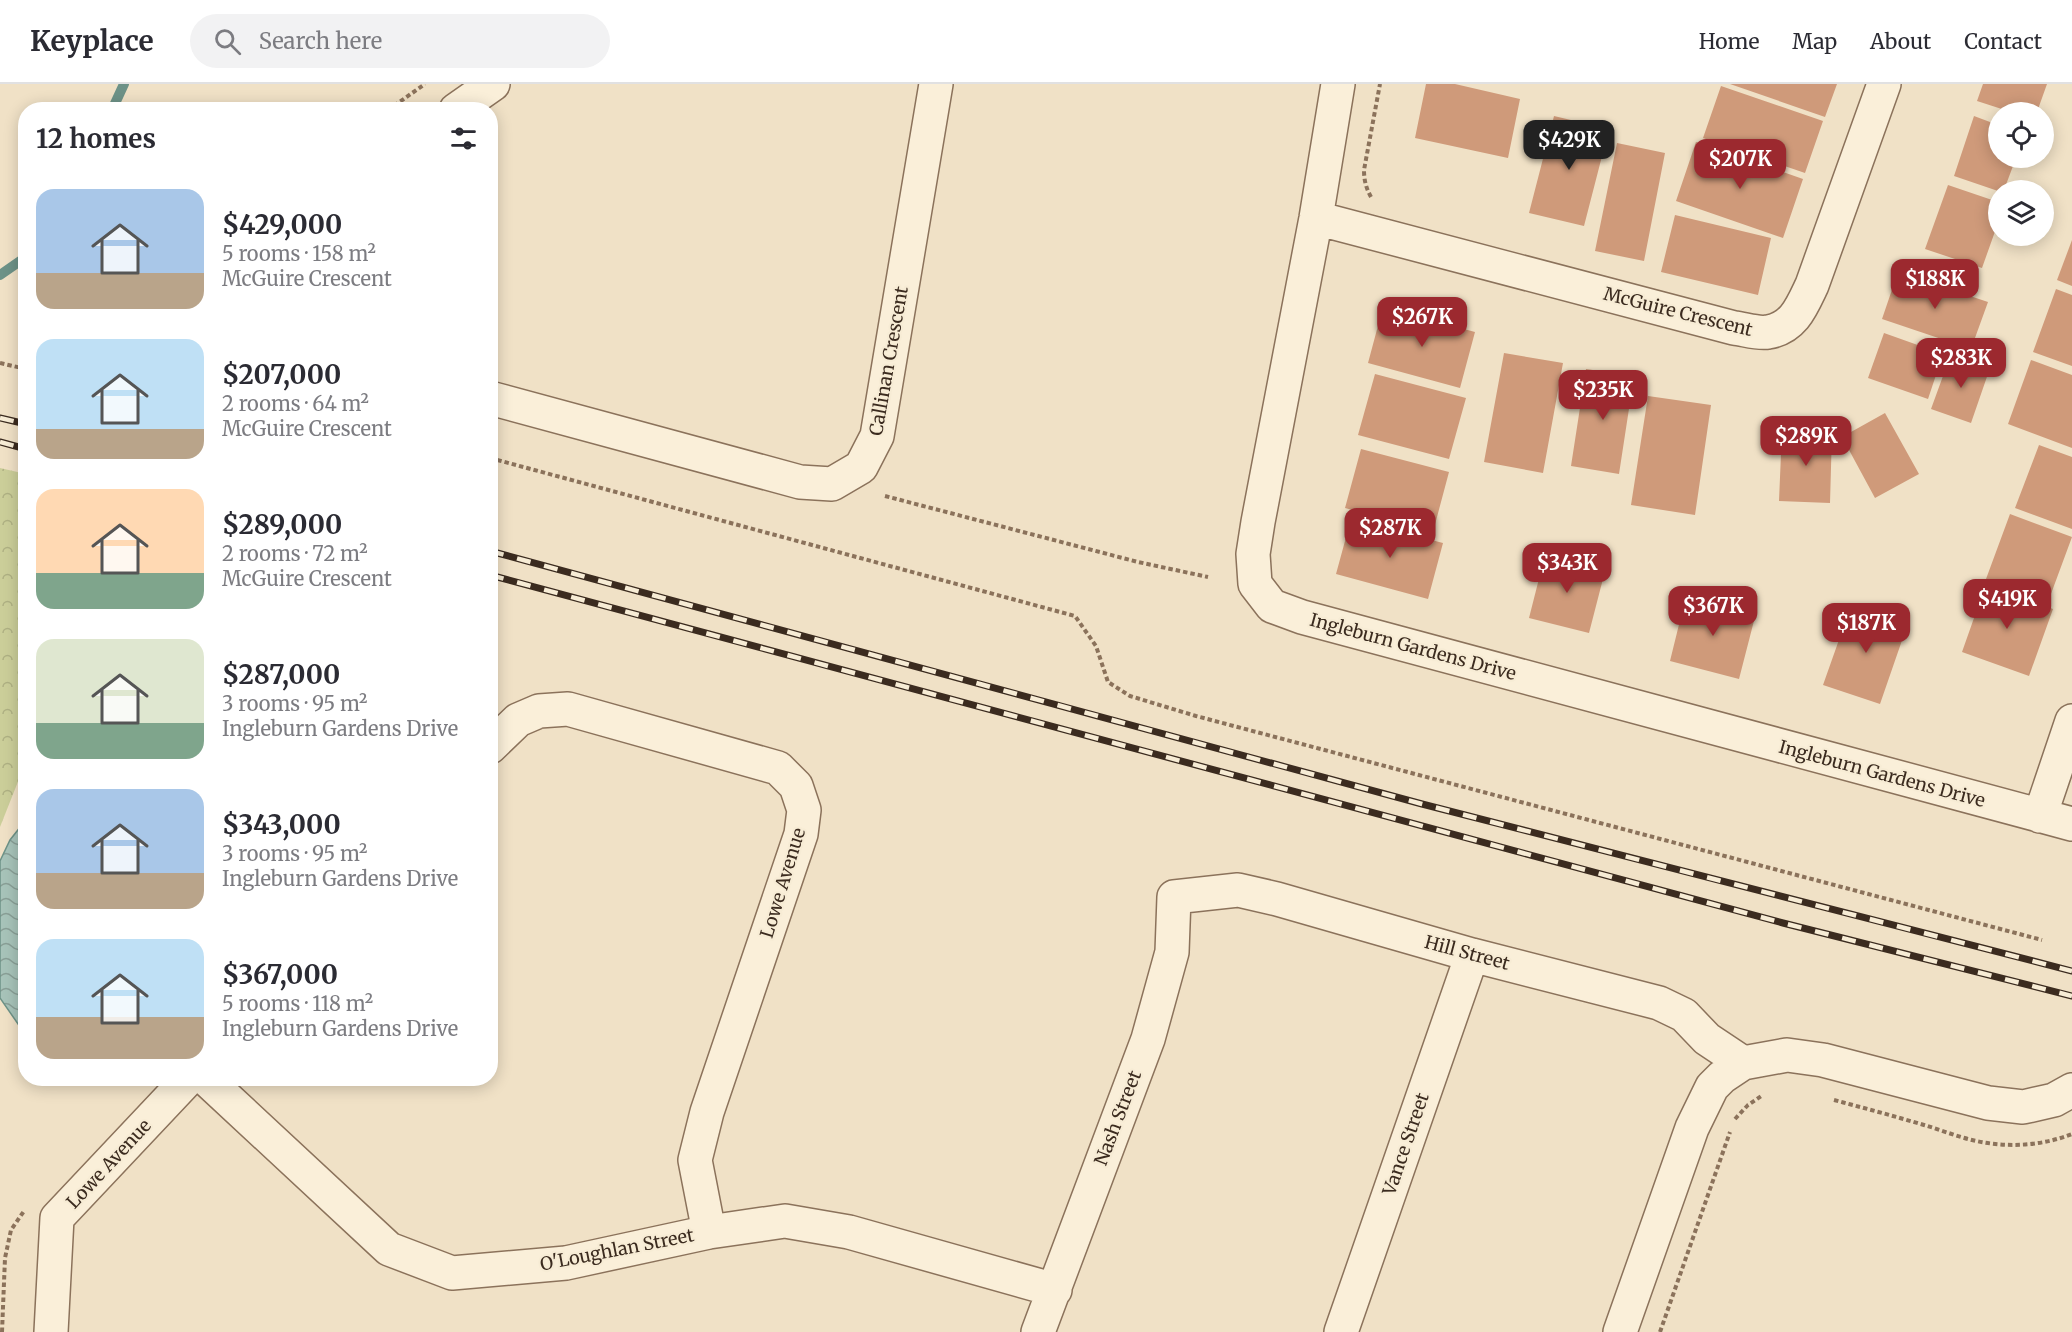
<!DOCTYPE html>
<meta charset="utf-8">
<style>
:root{--surface:#fff;--page:#f2f2f3;--text:#2b2b33;--muted:#7c7c81;--line:#e1e1e2;--accent:#9c292f}
body{margin:0;font-family:Merriweather,serif;background:var(--page);color:var(--text);height:100vh;display:flex;flex-direction:column;font-size:22px;white-space:nowrap}
*{box-sizing:border-box;margin:0}
p{font-size:20px;color:var(--muted)}
.icon{flex:none;width:33px;height:33px;fill:none;stroke:currentColor;stroke-width:2;stroke-linecap:round;stroke-linejoin:round}
.map{position:relative;flex:1;overflow:hidden}
.panel{position:absolute;left:18px;top:18px;width:480px;height:984px;display:flex;flex-direction:column;background:var(--surface);border-radius:24px;box-shadow:0 3px 15px #0003}
.panel>*{flex:none}
.controls{position:absolute;left:1988px;top:18px;display:grid;gap:12px}
.controls a{display:grid;place-items:center;width:66px;height:66px;border-radius:50%;background:var(--surface);box-shadow:0 3px 15px #0003;font-size:30px}
.price{position:absolute;translate:-50% -51px;padding:0 14px;border-radius:12px;background:var(--accent);color:#fff;font-size:20px;line-height:39px;filter:drop-shadow(0 2px 3px #0008)}
.price::after{content:'';position:absolute;left:50%;top:36px;width:18px;height:14px;margin-left:-9px;background:inherit;clip-path:polygon(0 0,100% 0,50% 100%)}
.price.active{background:#222;color:#fff}
ul{padding:0;list-style:none}
li{display:flex;align-items:center;gap:18px;height:150px;padding:0 18px}
li span{display:grid;place-items:center;flex:none;width:168px;height:120px;border-radius:18px;color:#555}
li>.icon{margin-inline-start:auto}
span .icon{width:72px;height:72px;fill:#fffc;stroke-width:1}
li b{font-size:26px}
h2{display:flex;justify-content:space-between;align-items:center;height:72px;padding:0 18px;font-size:26px}
header{display:flex;align-items:center;gap:36px;box-sizing:border-box;height:84px;padding:0 30px;background:var(--surface);border-bottom:2px solid var(--line)}
header strong{font-size:28px}
nav{display:flex;gap:33px;margin-inline-start:auto;font-size:21px}
.search{width:420px;height:54px;background:var(--page);display:flex;align-items:center;gap:15px;box-sizing:border-box;padding:0 21px;border-radius:33px;color:var(--muted);font-size:22px}
.map>svg:first-child{display:block}
.forest{fill:url(#forest-crowns)}
.water{fill:url(#water-waves);stroke:#6d9287;stroke-width:1.5}
.lines{fill:none;stroke-linecap:round;stroke-linejoin:round}
.stream{stroke:#6d9287;stroke-width:10}
.building{fill:#cf9a7a}
.minor-casing{stroke:#8b725b;stroke-width:36}
.path{stroke:#8b725b;stroke-width:4;stroke-dasharray:4.5 3;stroke-linecap:butt}
.minor{stroke:#faefd9;stroke-width:33}
.rail-casing{stroke:#3b2b1f;stroke-width:7}
.rail{stroke:#f7ecd5;stroke-width:4.5;stroke-dasharray:14;stroke-linecap:butt}
.labels{text-anchor:middle;stroke-width:4.5;stroke-linejoin:round;paint-order:stroke}
.street-label{font-size:18px;fill:#3b2b1f;stroke:#f7ecd5}
</style>
<header>
<strong>Keyplace</strong>
<div class="search"><svg class="icon" aria-label="search" viewBox="0 0 24 24"><circle cx="10" cy="10" r="6"/><path d="M15 15l6 6"/></svg>Search here</div>
<nav><a>Home</a><a>Map</a><a>About</a><a>Contact</a></nav>
</header>
<div class="map">
<svg width="2072" height="1248" viewBox="0 0 2072 1248">
<defs>
<pattern id="forest-crowns" width="20" height="18" patternUnits="userSpaceOnUse" patternTransform="scale(1.5)"><rect width="20" height="18" fill="#cbce99"/><path d="M2 6a3 3 0 1 1 6 0M12 15a3 3 0 1 1 6 0" fill="none" stroke="#afb183"/></pattern>
<pattern id="water-waves" width="16" height="10" patternUnits="userSpaceOnUse" patternTransform="scale(1.5)"><rect width="16" height="10" fill="#a7c3b9"/><path d="M0 5q4-4 8 0t8 0" fill="none" stroke="#899f96"/></pattern>
</defs>
<rect width="100%" height="100%" fill="#f0e1c6"/>
<path class="forest" d="M 0,384 L 26,390 L 25,680 L 0,743 Z"/>
<path class="water" d="M 25,737 L 25,950 L 0,914 L 0,777 L 10,756 Z"/>
<g class="lines">
<path class="stream" d="M 112,26 L 124,0
M 0,191 L 26,173"/>
</g>
<path class="building" d="M 1426,0 L 1455,0 L 1520,15 L 1508,74 L 1415,54 Z
M 1730,0 L 1837,0 L 1825,33 Z
M 1983,0 L 2047,0 L 2037,28 L 2011,28 L 1977,17 Z
M 1721,2 L 1823,37 L 1805,89 L 1703,54 Z
M 1554,32 L 1609,45 L 1584,142 L 1529,129 Z
M 1974,32 L 1998,41 L 1998,74 L 2016,74 L 2004,106 L 1998,107 L 1954,92 Z
M 1696,58 L 1803,95 L 1783,154 L 1676,117 Z
M 1617,59 L 1665,69 L 1644,177 L 1595,167 Z
M 1948,101 L 1998,118 L 1998,139 L 1982,184 L 1925,165 Z
M 1675,131 L 1771,154 L 1758,211 L 1661,188 Z
M 2072,156 L 2072,202 L 2057,196 Z
M 1898,188 L 1988,218 L 1971,265 L 1882,235 Z
M 2056,205 L 2072,211 L 2072,282 L 2033,268 Z
M 1383,223 L 1475,248 L 1460,304 L 1368,279 Z
M 1884,249 L 1943,270 L 1928,315 L 1868,294 Z
M 1504,269 L 1563,279 L 1543,389 L 1484,378 Z
M 1951,270 L 1990,284 L 1971,339 L 1931,325 Z
M 2031,276 L 2072,291 L 2072,364 L 2008,340 Z
M 1586,285 L 1634,292 L 1619,390 L 1571,382 Z
M 1375,290 L 1466,314 L 1449,375 L 1358,351 Z
M 1648,312 L 1711,321 L 1695,431 L 1631,421 Z
M 1885,329 L 1919,390 L 1875,414 L 1842,353 Z
M 1782,346 L 1832,348 L 1830,419 L 1779,417 Z
M 2039,361 L 2072,373 L 2072,445 L 2015,424 Z
M 1361,365 L 1449,388 L 1433,448 L 1345,424 Z
M 2010,430 L 2072,453 L 2048,518 L 1986,495 Z
M 1351,435 L 1443,459 L 1428,515 L 1336,490 Z
M 1545,471 L 1605,487 L 1589,549 L 1529,534 Z
M 1986,500 L 2053,525 L 2029,592 L 1962,568 Z
M 1686,512 L 1756,529 L 1739,595 L 1670,577 Z
M 1852,519 L 1908,539 L 1880,620 L 1823,601 Z"/>
<g class="lines">
<defs>
<path id="minor" d="M 1338,0 L 1316,134 L 1258,438 L 1253,470 L 1255,500 L 1272,522 L 1302,533 L 2072,740
M 456,26 L 493,0
M 1316,134 L 1734,244 C 1744,245 1758,250 1768,248 C 1794,244 1802,222 1812,201 L 1884,0
M 490,314 L 800,398 L 832,400 L 861,383 L 877,352 L 936,0
M 490,663 L 518,636 L 539,627 L 568,625 L 778,684 L 796,702 L 804,726 L 801,750 L 707,1028 L 695,1076 L 709,1148
M 2040,732 L 2072,637
M 205,994 L 389,1165 L 452,1189 L 566,1179 L 709,1148 L 785,1137 L 849,1148 L 1055,1206
M 51,1248 L 57,1134 L 189,994
M 1038,1248 L 1148,955 L 1172,868 L 1174,813 L 1238,806 L 1277,815 L 1472,871 L 1659,919 L 1684,931 L 1707,955 L 1743,979
M 1341,1248 L 1472,871
M 1620,1248 L 1692,1044 L 1712,1003 L 1722,993 L 1743,979 L 1787,971 L 1823,976 L 1988,1019 L 2023,1023 L 2054,1016 L 2072,1006"/>
</defs>
<use href="#minor" class="minor-casing"/>
<path class="path" d="M 388,26 L 425,0
M 1371,113 C 1366,104 1364,96 1364,86 L 1380,0
M 0,279 L 26,285
M 490,374 L 1075,532 L 1096,562 L 1108,598 L 1130,612 L 1196,632 L 2042,856
M 885,412 L 1138,478 L 1208,493
M 1834,1016 C 1864,1024 1894,1032 1924,1041 C 1938,1045 1953,1051 1968,1055 C 2002,1064 2039,1063 2072,1050
M 1735,1035 L 1748,1021 L 1763,1011
M 2,1248 L 5,1174 L 11,1146 L 24,1127
M 1660,1248 L 1730,1048"/>
<use href="#minor" class="minor"/>
<defs>
<path id="rail" d="M 0,334 L 26,340
M 0,358 L 26,365
M 490,467 L 1422,720 L 2072,887
M 490,491 L 1783,839 L 2072,912"/>
</defs>
<use href="#rail" class="rail-casing"/>
<use href="#rail" class="rail"/>
</g>
<g class="labels">
<g class="street-label">
<text transform="translate(1678 228) rotate(14)" y="6">McGuire Crescent</text>
<text transform="translate(889 277) rotate(-80)" y="6">Callinan Crescent</text>
<text transform="translate(1413 563) rotate(15)" y="6">Ingleburn Gardens Drive</text>
<text transform="translate(1882 690) rotate(15)" y="6">Ingleburn Gardens Drive</text>
<text transform="translate(783 799) rotate(-73)" y="6">Lowe Avenue</text>
<text transform="translate(1467 869) rotate(15)" y="6">Hill Street</text>
<text transform="translate(1118 1034) rotate(-69)" y="6">Nash Street</text>
<text transform="translate(1406 1060) rotate(-71)" y="6">Vance Street</text>
<text transform="translate(109 1080) rotate(-47)" y="6">Lowe Avenue</text>
<text transform="translate(617 1166) rotate(-11)" y="6">O'Loughlan Street</text>
</g>
</g>
</svg>
<div class="controls">
<a><svg class="icon" aria-label="locate" viewBox="0 0 24 24"><circle cx="12" cy="12" r="6"/><path d="M12 2v4M12 18v4M2 12h4M18 12h4"/></svg></a>
<a><svg class="icon" aria-label="layers" viewBox="0 0 24 24"><path d="M12 4l9 5-9 5-9-5zM3 14l9 5 9-5"/></svg></a>
</div>
<b class="price active" style="left:1569px;top:87px">$429K</b>
<b class="price" style="left:1740px;top:106px">$207K</b>
<b class="price" style="left:1935px;top:226px">$188K</b>
<b class="price" style="left:1422px;top:264px">$267K</b>
<b class="price" style="left:1961px;top:305px">$283K</b>
<b class="price" style="left:1603px;top:337px">$235K</b>
<b class="price" style="left:1806px;top:383px">$289K</b>
<b class="price" style="left:1390px;top:475px">$287K</b>
<b class="price" style="left:1567px;top:510px">$343K</b>
<b class="price" style="left:2007px;top:546px">$419K</b>
<b class="price" style="left:1713px;top:553px">$367K</b>
<b class="price" style="left:1866px;top:570px">$187K</b>
<section class="panel">
<h2>12 homes<svg class="icon" aria-label="filters" viewBox="0 0 24 24"><path d="M4 7h16M4 17h16"/><circle cx="9" cy="7" r="2"/><circle cx="15" cy="17" r="2"/></svg></h2>
<ul>
<li><span style="background:linear-gradient(#a9c7e8 70%,#b9a48a 0)"><svg class="icon" aria-label="home" viewBox="0 0 24 24"><path d="M3 11l9-7 9 7M6 9v11h12V9"/></svg></span><div><b>$429,000</b><p>5 rooms · 158 m²</p><p>McGuire Crescent</p></div></li>
<li><span style="background:linear-gradient(#bfe0f5 75%,#b9a48a 0)"><svg class="icon" aria-label="home" viewBox="0 0 24 24"><path d="M3 11l9-7 9 7M6 9v11h12V9"/></svg></span><div><b>$207,000</b><p>2 rooms · 64 m²</p><p>McGuire Crescent</p></div></li>
<li><span style="background:linear-gradient(#ffd9b3 70%,#7fa58c 0)"><svg class="icon" aria-label="home" viewBox="0 0 24 24"><path d="M3 11l9-7 9 7M6 9v11h12V9"/></svg></span><div><b>$289,000</b><p>2 rooms · 72 m²</p><p>McGuire Crescent</p></div></li>
<li><span style="background:linear-gradient(#dfe7d0 70%,#7fa58c 0)"><svg class="icon" aria-label="home" viewBox="0 0 24 24"><path d="M3 11l9-7 9 7M6 9v11h12V9"/></svg></span><div><b>$287,000</b><p>3 rooms · 95 m²</p><p>Ingleburn Gardens Drive</p></div></li>
<li><span style="background:linear-gradient(#a9c7e8 70%,#b9a48a 0)"><svg class="icon" aria-label="home" viewBox="0 0 24 24"><path d="M3 11l9-7 9 7M6 9v11h12V9"/></svg></span><div><b>$343,000</b><p>3 rooms · 95 m²</p><p>Ingleburn Gardens Drive</p></div></li>
<li><span style="background:linear-gradient(#bfe0f5 65%,#b9a48a 0)"><svg class="icon" aria-label="home" viewBox="0 0 24 24"><path d="M3 11l9-7 9 7M6 9v11h12V9"/></svg></span><div><b>$367,000</b><p>5 rooms · 118 m²</p><p>Ingleburn Gardens Drive</p></div></li>
</ul>
</section>
</div>
